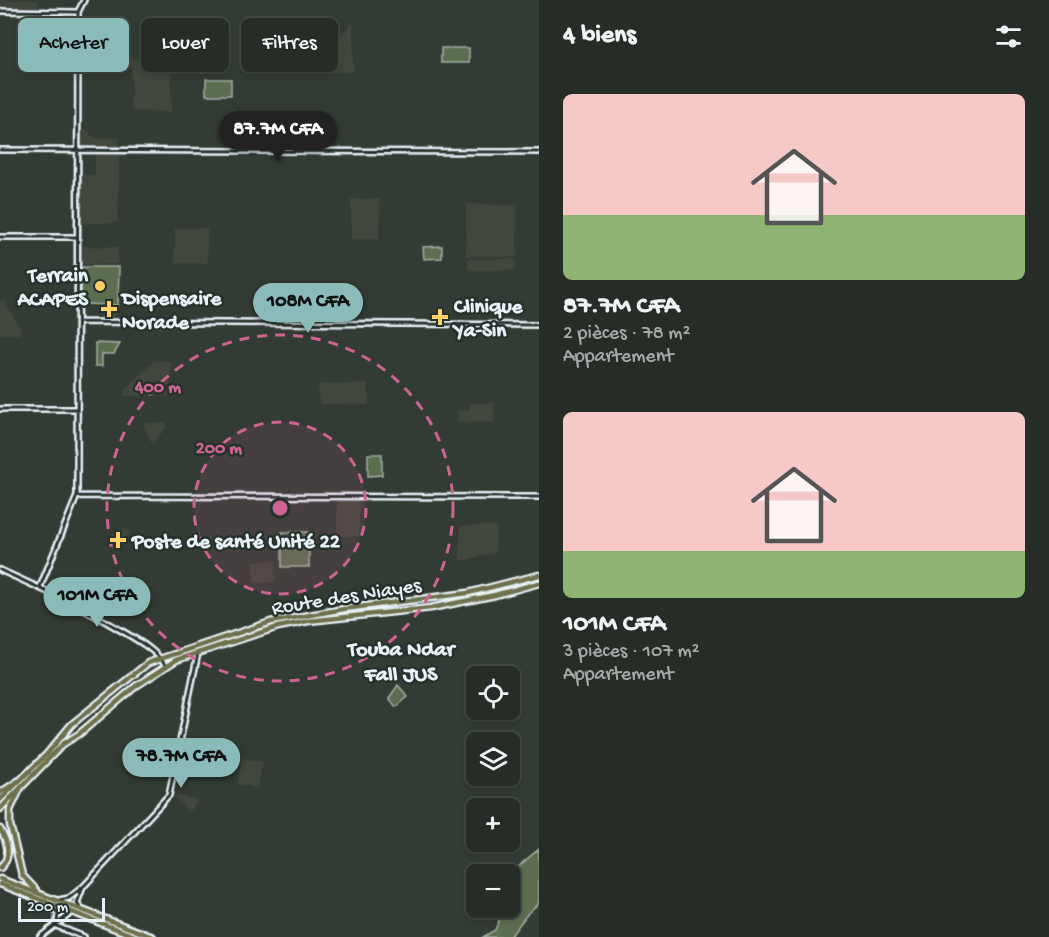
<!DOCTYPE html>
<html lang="fr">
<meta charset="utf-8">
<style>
:root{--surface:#262d27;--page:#2e352f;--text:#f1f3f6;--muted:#a4a8a7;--line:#424944;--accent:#8bbbb9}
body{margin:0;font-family:"Gochi Hand",sans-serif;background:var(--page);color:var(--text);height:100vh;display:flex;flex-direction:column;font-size:22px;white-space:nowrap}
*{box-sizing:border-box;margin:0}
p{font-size:20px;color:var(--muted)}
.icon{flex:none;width:33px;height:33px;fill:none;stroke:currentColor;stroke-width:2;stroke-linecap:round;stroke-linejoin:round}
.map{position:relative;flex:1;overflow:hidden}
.sheet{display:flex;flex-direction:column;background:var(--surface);width:510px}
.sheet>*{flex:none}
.top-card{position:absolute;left:18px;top:18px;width:430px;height:54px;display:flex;gap:12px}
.fabs{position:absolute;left:466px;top:666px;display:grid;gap:12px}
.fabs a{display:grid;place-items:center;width:54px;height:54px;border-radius:9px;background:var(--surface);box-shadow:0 3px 9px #0003,0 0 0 2px var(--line);font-size:30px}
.scale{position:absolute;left:18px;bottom:15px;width:87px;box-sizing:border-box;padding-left:6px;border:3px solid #e8f1f8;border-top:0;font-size:16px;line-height:21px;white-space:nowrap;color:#e8f1f8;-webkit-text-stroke:4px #26332d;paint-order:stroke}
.price{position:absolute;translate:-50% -51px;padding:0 14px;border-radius:21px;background:var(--accent);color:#111;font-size:20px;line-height:39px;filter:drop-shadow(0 2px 3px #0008)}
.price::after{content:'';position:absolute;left:50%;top:36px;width:18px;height:14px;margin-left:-9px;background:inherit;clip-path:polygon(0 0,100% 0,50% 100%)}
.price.current{background:#222;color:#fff}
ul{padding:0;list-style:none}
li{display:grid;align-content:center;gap:12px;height:318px;padding:0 24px}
li span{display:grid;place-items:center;height:186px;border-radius:9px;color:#555}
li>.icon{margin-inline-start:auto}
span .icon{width:108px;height:108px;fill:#fffc;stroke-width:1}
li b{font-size:26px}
h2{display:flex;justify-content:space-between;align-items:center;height:72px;padding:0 24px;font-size:26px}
.pill{padding:0 21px;border-radius:9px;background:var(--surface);box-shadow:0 3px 9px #0003,0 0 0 2px var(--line);font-size:21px;line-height:54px}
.pill.current{background:var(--accent);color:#111}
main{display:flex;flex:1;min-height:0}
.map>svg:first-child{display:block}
.built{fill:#43463d}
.green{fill:#5d6d4f;stroke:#a2afa4;stroke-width:1.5}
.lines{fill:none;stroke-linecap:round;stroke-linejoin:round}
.tertiary-casing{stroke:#e8f1f8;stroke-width:8}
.primary-casing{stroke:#e8f1f8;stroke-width:9}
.trunk-casing{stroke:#e8f1f8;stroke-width:9}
.tertiary{stroke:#26332d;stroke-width:3}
.primary{stroke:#6e714b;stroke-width:4.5}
.trunk{stroke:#6e714b;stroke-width:4.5}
.ring{fill:none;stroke:#cf6492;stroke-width:3;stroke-dasharray:10 8}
.poi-dot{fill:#ffd166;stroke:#26332d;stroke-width:2}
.labels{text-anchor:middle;stroke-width:5;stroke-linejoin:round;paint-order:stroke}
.poi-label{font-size:21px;font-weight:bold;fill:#e8f1f8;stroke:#26332d;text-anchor:start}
.street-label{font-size:21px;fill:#e8f1f8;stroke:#26332d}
.neighbourhood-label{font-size:22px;font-weight:bold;fill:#e8f1f8;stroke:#26332d}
.centre{fill:#cf6492;stroke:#26332d;stroke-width:3}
.ring-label{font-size:18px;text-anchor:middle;font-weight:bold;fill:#cf6492;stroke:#26332d;stroke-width:5;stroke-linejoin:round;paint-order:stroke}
</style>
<main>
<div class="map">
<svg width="539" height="937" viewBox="0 0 539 937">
<rect width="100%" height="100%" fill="#333c34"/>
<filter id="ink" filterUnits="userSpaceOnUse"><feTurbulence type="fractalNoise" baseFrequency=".0167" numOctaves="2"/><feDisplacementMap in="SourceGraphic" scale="12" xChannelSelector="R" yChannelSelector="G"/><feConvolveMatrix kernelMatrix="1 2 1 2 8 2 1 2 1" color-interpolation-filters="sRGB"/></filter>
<g filter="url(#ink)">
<path class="built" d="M 1,0 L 38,0 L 39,8 L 1,8 Z
M 302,16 L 328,16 L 315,28 L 302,29 Z
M 353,22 L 353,72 L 318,72 L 320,54 Z
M 131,59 L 171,60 L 171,112 L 131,111 Z
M 81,130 L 90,131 L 90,136 L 95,136 L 95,138 L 119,138 L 119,146 L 81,146 Z
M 95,152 L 119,152 L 118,223 L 81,223 L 81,175 L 95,175 Z
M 351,199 L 380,199 L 379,239 L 351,239 Z
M 466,204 L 517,205 L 517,257 L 466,256 Z
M 175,228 L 207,228 L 208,263 L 175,263 Z
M 81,246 L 117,247 L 118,264 L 80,265 Z
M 468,259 L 516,259 L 515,270 L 468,270 Z
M 3,299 L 20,327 L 20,334 L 0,334 L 0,301 Z
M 102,305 L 117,306 L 117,313 L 112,318 L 104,318 Z
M 154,361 L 171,361 L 170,396 L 124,396 L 124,391 Z
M 318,384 L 368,384 L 369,405 L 319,404 Z
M 470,403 L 495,403 L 494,423 L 457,422 L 457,410 L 469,410 Z
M 144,423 L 166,423 L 166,428 L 152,443 L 144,427 Z
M 337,498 L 359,498 L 359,536 L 337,536 Z
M 460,526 L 496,526 L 495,553 L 460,561 Z
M 120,529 L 129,530 L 131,534 L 116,544 L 110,536 Z
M 254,561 L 276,561 L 275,582 L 254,583 Z
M 241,758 L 263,762 L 257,788 L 238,784 Z
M 177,795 L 199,800 L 189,811 L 175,798 Z"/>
<path class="green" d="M 105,37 L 122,37 L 122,48 L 105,48 Z
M 441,48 L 469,48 L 469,63 L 441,63 Z
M 206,79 L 231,79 L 231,95 L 206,95 Z
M 442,246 L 442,258 L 424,259 L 423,247 Z
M 81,267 L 119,267 L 118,305 L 81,304 Z
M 95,343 L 120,344 L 114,354 L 102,354 L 102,366 L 95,366 Z
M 368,454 L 382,454 L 382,475 L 368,476 Z
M 282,532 L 309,532 L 309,567 L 282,567 Z
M 398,685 L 408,697 L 396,707 L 389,698 Z
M 539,849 L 539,903 L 528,913 L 510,937 L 483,937 L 495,930 L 504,908 L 510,908 C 510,871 511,872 539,849 Z"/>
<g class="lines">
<defs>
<path id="tertiary" d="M 0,11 L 78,12
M 0,150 L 539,152
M 0,237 L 77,237
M 78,322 L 539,325
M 0,409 L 76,409
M 77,496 L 539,497
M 0,570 C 42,589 82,607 122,631 C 137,640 156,650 165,665
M 40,587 L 77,496 L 78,12 L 84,0
M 59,900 L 69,898 L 84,886 L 169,795 L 198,653
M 52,905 L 58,914 L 57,922
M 80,908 L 77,903 L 83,887
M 54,925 L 84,937
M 40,937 L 71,913"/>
<path id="primary" d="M 0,800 L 47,754 L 72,724 L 148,663 L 271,622 L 344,609 L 468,593 L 539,575
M 0,809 L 63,744 L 79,734 L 136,686 L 176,660 L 278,627 L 308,621 L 431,608 L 495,595 L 539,583"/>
<path id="trunk" d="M 20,789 L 10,810 L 10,825 L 22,875 L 37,891
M 0,793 L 18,781
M 0,829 C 8,841 12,858 0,868
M 0,879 L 153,937
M 0,884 L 137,937"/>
</defs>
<use href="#tertiary" class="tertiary-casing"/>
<use href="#primary" class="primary-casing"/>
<use href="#trunk" class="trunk-casing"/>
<use href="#tertiary" class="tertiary"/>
<use href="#primary" class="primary"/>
<use href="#trunk" class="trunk"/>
</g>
</g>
<circle cx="280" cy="508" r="86" fill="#cf6492" fill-opacity=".12"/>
<g class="ring">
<circle cx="280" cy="508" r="86"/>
<circle cx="280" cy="508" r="173"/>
</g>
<g class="poi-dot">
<circle cx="100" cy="286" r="6"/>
<path d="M106 300h6v6h6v6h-6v6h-6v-6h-6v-6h6z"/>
<path d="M437 308h6v6h6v6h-6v6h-6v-6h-6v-6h6z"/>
<path d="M115 531h6v6h6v6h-6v6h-6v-6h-6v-6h6z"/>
</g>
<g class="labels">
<g class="poi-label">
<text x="88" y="281" text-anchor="end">Terrain<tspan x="88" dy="24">ACAPES</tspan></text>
<text x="122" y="304">Dispensaire<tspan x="122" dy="24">Norade</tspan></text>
<text x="454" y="312">Clinique<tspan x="454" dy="24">Ya-Sin</tspan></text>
<text x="132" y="547">Poste de santé Unité 22</text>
</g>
<g class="street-label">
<text transform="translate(346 595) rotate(-9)" y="7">Route des Niayes</text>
</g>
<g class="neighbourhood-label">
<text x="401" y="655">Touba Ndar<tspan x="401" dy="25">Fall JUS</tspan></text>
</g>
</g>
<circle cx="280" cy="508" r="9" class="centre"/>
<g class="ring-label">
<text x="158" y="392">400 m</text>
<text x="219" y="453">200 m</text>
</g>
</svg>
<div class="fabs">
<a><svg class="icon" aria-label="locate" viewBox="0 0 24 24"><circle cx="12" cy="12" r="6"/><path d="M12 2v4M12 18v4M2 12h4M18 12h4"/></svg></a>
<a><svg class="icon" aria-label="layers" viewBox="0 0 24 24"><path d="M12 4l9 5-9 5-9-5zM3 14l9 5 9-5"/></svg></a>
<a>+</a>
<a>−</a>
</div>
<div class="scale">200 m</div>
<b class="price current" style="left:278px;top:162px">87.7M CFA</b>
<b class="price" style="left:308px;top:334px">108M CFA</b>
<b class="price" style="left:97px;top:628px">101M CFA</b>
<b class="price" style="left:181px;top:789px">78.7M CFA</b>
<div class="top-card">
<a class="pill current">Acheter</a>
<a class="pill">Louer</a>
<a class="pill">Filtres</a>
</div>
</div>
<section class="sheet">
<h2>4 biens<svg class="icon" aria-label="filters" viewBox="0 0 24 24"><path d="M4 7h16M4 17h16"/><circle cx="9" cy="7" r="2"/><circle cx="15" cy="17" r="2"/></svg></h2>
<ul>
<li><span style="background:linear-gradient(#f6c9c9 65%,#8fb573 0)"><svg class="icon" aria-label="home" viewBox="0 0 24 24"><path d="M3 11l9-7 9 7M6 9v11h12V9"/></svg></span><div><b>87.7M CFA</b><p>2 pièces · 78 m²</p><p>Appartement</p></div></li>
<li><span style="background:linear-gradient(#f6c9c9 75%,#8fb573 0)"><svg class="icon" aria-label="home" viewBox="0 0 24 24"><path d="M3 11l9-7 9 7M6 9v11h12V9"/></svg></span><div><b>101M CFA</b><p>3 pièces · 107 m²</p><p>Appartement</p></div></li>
</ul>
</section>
</main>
